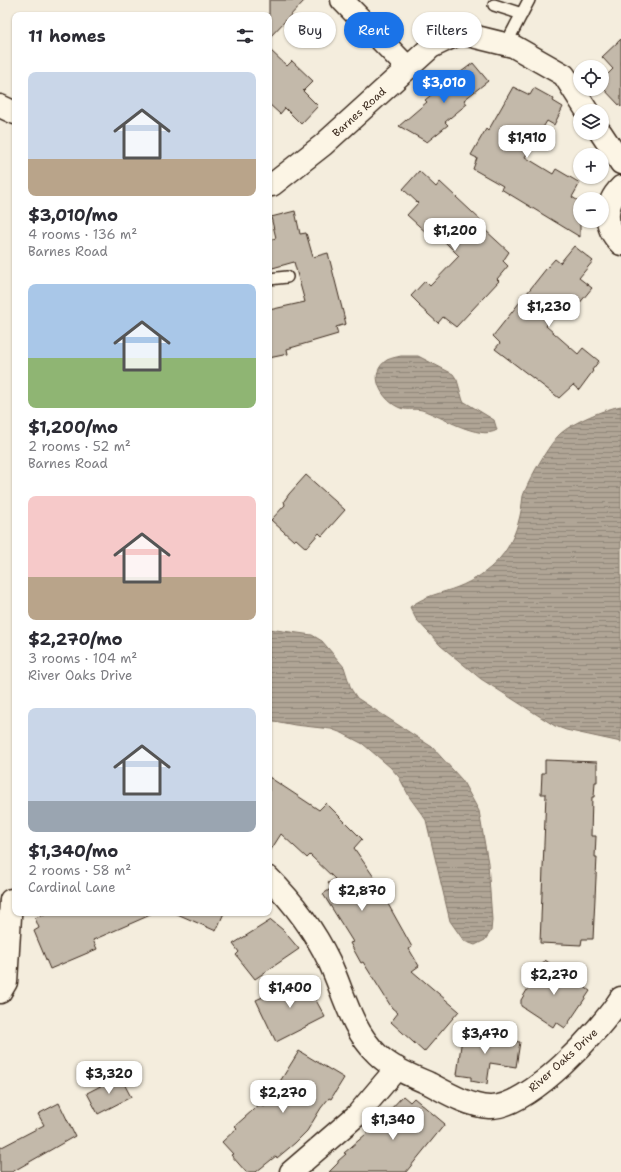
<!DOCTYPE html>
<meta charset="utf-8">
<style>
:root{--surface:#fff;--page:#f2f2f3;--text:#2b2b33;--muted:#7c7c81;--accent:#1a73e8}
body{margin:0;font-family:"Shantell Sans",sans-serif;background:var(--page);color:var(--text);height:100vh;display:flex;flex-direction:column;font-size:15px;white-space:nowrap}
*{box-sizing:border-box;margin:0}
p{font-size:13px;color:var(--muted)}
.icon{flex:none;width:22px;height:22px;fill:none;stroke:currentColor;stroke-width:2;stroke-linecap:round;stroke-linejoin:round}
.map{position:relative;flex:1;overflow:hidden}
.panel{position:absolute;left:12px;top:12px;width:260px;height:904px;display:flex;flex-direction:column;background:var(--surface);border-radius:8px;box-shadow:0 1px 3px #0004}
.panel>*{flex:none}
.banner{position:absolute;left:284px;top:12px;width:277px;height:36px;display:flex;gap:8px}
.buttons{position:absolute;left:573px;top:60px;display:grid;gap:8px}
.buttons a{display:grid;place-items:center;width:36px;height:36px;border-radius:50%;background:var(--surface);box-shadow:0 1px 3px #0004;font-size:20px}
.price{position:absolute;translate:-50% -34px;padding:0 9px;border-radius:8px;background:#fff;color:#222;font-size:13px;line-height:26px;filter:drop-shadow(0 1px 2px #0008)}
.price::after{content:'';position:absolute;left:50%;top:24px;width:12px;height:9px;margin-left:-6px;background:inherit;clip-path:polygon(0 0,100% 0,50% 100%)}
.price.on{background:var(--accent);color:#fff}
ul{padding:0;list-style:none}
li{display:grid;align-content:center;gap:8px;height:212px;padding:0 16px}
li span{display:grid;place-items:center;height:124px;border-radius:8px;color:#555}
li>.icon{margin-inline-start:auto}
span .icon{width:72px;height:72px;fill:#fffc;stroke-width:1}
li b{font-size:17px}
h2{display:flex;justify-content:space-between;align-items:center;height:48px;padding:0 16px;font-size:17px}
.chip{padding:0 14px;border-radius:18px;background:var(--surface);box-shadow:0 1px 3px #0004;font-size:14px;line-height:36px}
.chip.on{background:var(--accent);color:#fff}
.map>svg:first-child{display:block}
.water{fill:url(#water-rules);stroke:#817466}
.building{fill:#c3b9aa;stroke:#3b2a1e}
.lines{fill:none;stroke-linecap:round;stroke-linejoin:round}
.lane-casing{stroke:#3b2a1e;stroke-width:14}
.street-casing{stroke:#3b2a1e;stroke-width:25}
.lane{stroke:#fcf5e5;stroke-width:11}
.street{stroke:#fcf5e5;stroke-width:22}
.labels{text-anchor:middle;stroke-width:3;stroke-linejoin:round;paint-order:stroke}
.street-label{font-size:11px;fill:#3b2a1e;stroke:#fcf5e5}
</style>
<div class="map">
<svg width="621" height="1172" viewBox="0 0 621 1172">
<defs>
<pattern id="water-rules" width="6" height="5" patternUnits="userSpaceOnUse"><rect width="6" height="5" fill="#b0a596"/><path d="M0 2.5h6" fill="none" stroke="#90877a"/></pattern>
</defs>
<rect width="100%" height="100%" fill="#f4eddd"/>
<filter id="ink" filterUnits="userSpaceOnUse"><feTurbulence type="fractalNoise" baseFrequency=".025" numOctaves="2"/><feDisplacementMap in="SourceGraphic" scale="8" xChannelSelector="R" yChannelSelector="G"/><feConvolveMatrix kernelMatrix="1 2 1 2 8 2 1 2 1" color-interpolation-filters="sRGB"/></filter>
<g filter="url(#ink)">
<path class="water" d="M 401,356 L 418,356 L 453,374 L 457,380 L 463,401 L 494,420 L 497,430 C 479,441 441,416 422,410 C 414,408 405,411 398,407 C 381,399 367,373 387,360 C 391,358 397,357 401,356 Z
M 621,406 L 621,742 L 566,730 L 555,726 L 481,679 L 441,646 L 416,619 L 410,607 C 426,595 440,594 458,587 C 473,581 489,571 500,558 C 511,546 518,527 521,511 C 522,506 522,501 523,496 C 528,481 549,444 560,434 C 573,422 605,409 621,406 Z
M 269,629 L 312,635 L 322,641 L 344,667 L 351,689 L 357,698 L 432,747 L 462,780 L 479,811 L 488,863 L 492,920 L 491,931 L 485,940 L 475,945 L 464,941 L 450,921 L 426,820 L 410,798 L 399,777 L 390,767 L 363,744 L 342,733 L 331,729 L 295,725 L 269,720 Z"/>
<path class="building" d="M 269,0 L 305,0 L 269,38 Z
M 621,39 L 621,107 L 602,87 L 602,80 L 613,69 L 602,57 Z
M 269,49 L 287,66 L 292,61 L 313,81 L 303,91 L 318,106 L 301,124 L 285,108 L 280,114 L 269,104 Z
M 473,63 L 488,81 L 464,100 L 467,104 L 445,122 L 448,125 L 427,142 L 399,126 L 427,102 L 425,100 L 436,91 L 434,89 L 447,78 L 449,81 Z
M 513,87 L 530,95 L 534,88 L 554,99 L 553,101 L 563,107 L 554,125 L 547,121 L 525,157 L 553,174 L 556,169 L 580,183 L 572,197 L 580,202 L 580,237 L 501,189 L 503,186 L 473,169 L 477,158 L 471,155 L 486,129 L 488,131 Z
M 419,171 L 436,187 L 440,182 L 487,226 L 484,229 L 509,252 L 503,261 L 508,266 L 497,279 L 499,281 L 456,327 L 443,317 L 438,323 L 419,306 L 420,305 L 411,296 L 425,281 L 430,286 L 459,256 L 433,230 L 429,235 L 407,215 L 418,203 L 403,189 Z
M 295,211 L 300,234 L 306,233 L 313,257 L 328,253 L 346,324 L 336,327 L 338,334 L 287,349 L 288,354 L 269,358 L 269,310 L 305,302 L 294,262 L 269,269 L 269,240 L 276,238 L 271,217 Z
M 574,246 L 593,261 L 579,278 L 592,288 L 574,310 L 565,303 L 546,326 L 578,354 L 583,348 L 599,361 L 592,370 L 593,371 L 579,390 L 573,385 L 559,398 L 495,349 L 500,343 L 493,336 L 546,269 L 555,259 L 560,263 Z
M 306,475 L 345,510 L 322,536 L 319,533 L 306,548 L 296,539 L 294,541 L 271,520 L 285,505 L 284,501 L 289,494 Z
M 545,760 L 597,762 L 597,782 L 595,782 L 594,797 L 592,797 L 591,836 L 596,836 L 595,857 L 597,857 L 593,939 L 582,939 L 581,945 L 540,943 L 546,794 L 541,794 L 542,773 L 545,773 Z
M 269,777 L 319,810 L 326,803 L 362,839 L 354,848 L 391,902 L 388,904 L 412,947 L 409,949 L 419,966 L 412,971 L 459,1011 L 424,1052 L 391,1022 L 398,1013 L 392,1008 L 363,962 L 361,963 L 350,943 L 353,942 L 323,894 L 332,888 L 328,883 L 335,879 L 310,855 L 307,858 L 281,834 L 269,853 Z
M 47,913 L 155,913 L 93,940 L 97,949 L 50,969 L 34,931 L 39,928 L 35,918 Z
M 175,913 L 224,913 L 216,931 Z
M 271,920 L 283,930 L 299,949 L 255,979 L 236,955 L 239,952 L 233,944 Z
M 545,960 L 590,991 L 565,1028 L 556,1022 L 553,1027 L 521,1006 L 521,1000 Z
M 304,978 L 325,1017 L 276,1042 L 256,1000 Z
M 463,1030 L 500,1035 L 500,1040 L 520,1042 L 516,1067 L 490,1063 L 487,1084 L 471,1081 L 471,1077 L 457,1075 Z
M 299,1051 L 344,1078 L 331,1099 L 329,1098 L 321,1108 L 307,1131 L 295,1143 L 277,1158 L 276,1156 L 256,1172 L 246,1172 L 231,1155 L 233,1154 L 222,1142 L 237,1128 L 235,1126 L 261,1103 L 264,1107 Z
M 120,1076 L 131,1097 L 98,1114 L 87,1093 Z
M 403,1096 L 410,1102 L 414,1098 L 445,1124 L 406,1172 L 329,1172 L 338,1163 L 338,1161 L 346,1154 L 344,1153 L 373,1128 Z
M 59,1103 L 75,1136 L 12,1172 L 0,1172 L 0,1148 L 44,1125 L 38,1114 Z"/>
<g class="lines">
<defs>
<path id="lane" d="M 494,5 L 522,14
M 506,44 L 529,0
M 269,279 L 287,277"/>
<path id="street" d="M 342,0 L 408,68
M 0,106 L 15,113
M 601,133 L 621,163
M 269,185 L 272,185 L 323,145 L 431,47 L 460,33 L 513,46 L 564,75 L 587,111
M 621,187 C 604,204 603,227 621,244
M 269,878 C 293,902 314,930 329,961 C 344,993 351,1029 377,1054 C 391,1068 412,1076 430,1084 C 447,1093 469,1106 489,1107 C 529,1109 601,1029 621,998
M 0,992 L 6,982 L 11,900
M 291,1172 L 357,1115 L 397,1068"/>
</defs>
<use href="#lane" class="lane-casing"/>
<use href="#street" class="street-casing"/>
<use href="#lane" class="lane"/>
<use href="#street" class="street"/>
</g>
</g>
<g class="labels">
<g class="street-label">
<text transform="translate(359 112) rotate(-42)" y="4">Barnes Road</text>
<text transform="translate(563 1060) rotate(-42)" y="4">River Oaks Drive</text>
</g>
</g>
</svg>
<div class="buttons">
<a><svg class="icon" aria-label="locate" viewBox="0 0 24 24"><circle cx="12" cy="12" r="6"/><path d="M12 2v4M12 18v4M2 12h4M18 12h4"/></svg></a>
<a><svg class="icon" aria-label="layers" viewBox="0 0 24 24"><path d="M12 4l9 5-9 5-9-5zM3 14l9 5 9-5"/></svg></a>
<a>+</a>
<a>−</a>
</div>
<b class="price on" style="left:444px;top:104px">$3,010</b>
<b class="price" style="left:527px;top:159px">$1,910</b>
<b class="price" style="left:455px;top:252px">$1,200</b>
<b class="price" style="left:549px;top:328px">$1,230</b>
<b class="price" style="left:362px;top:912px">$2,870</b>
<b class="price" style="left:554px;top:996px">$2,270</b>
<b class="price" style="left:290px;top:1009px">$1,400</b>
<b class="price" style="left:485px;top:1055px">$3,470</b>
<b class="price" style="left:109px;top:1095px">$3,320</b>
<b class="price" style="left:283px;top:1114px">$2,270</b>
<b class="price" style="left:393px;top:1141px">$1,340</b>
<div class="banner">
<a class="chip">Buy</a>
<a class="chip on">Rent</a>
<a class="chip">Filters</a>
</div>
<section class="panel">
<h2>11 homes<svg class="icon" aria-label="filters" viewBox="0 0 24 24"><path d="M4 7h16M4 17h16"/><circle cx="9" cy="7" r="2"/><circle cx="15" cy="17" r="2"/></svg></h2>
<ul>
<li><span style="background:linear-gradient(#c9d6e8 70%,#b9a48a 0)"><svg class="icon" aria-label="home" viewBox="0 0 24 24"><path d="M3 11l9-7 9 7M6 9v11h12V9"/></svg></span><div><b>$3,010/mo</b><p>4 rooms · 136 m²</p><p>Barnes Road</p></div></li>
<li><span style="background:linear-gradient(#a9c7e8 60%,#8fb573 0)"><svg class="icon" aria-label="home" viewBox="0 0 24 24"><path d="M3 11l9-7 9 7M6 9v11h12V9"/></svg></span><div><b>$1,200/mo</b><p>2 rooms · 52 m²</p><p>Barnes Road</p></div></li>
<li><span style="background:linear-gradient(#f6c9c9 65%,#b9a48a 0)"><svg class="icon" aria-label="home" viewBox="0 0 24 24"><path d="M3 11l9-7 9 7M6 9v11h12V9"/></svg></span><div><b>$2,270/mo</b><p>3 rooms · 104 m²</p><p>River Oaks Drive</p></div></li>
<li><span style="background:linear-gradient(#c9d6e8 75%,#9aa5b1 0)"><svg class="icon" aria-label="home" viewBox="0 0 24 24"><path d="M3 11l9-7 9 7M6 9v11h12V9"/></svg></span><div><b>$1,340/mo</b><p>2 rooms · 58 m²</p><p>Cardinal Lane</p></div></li>
</ul>
</section>
</div>
